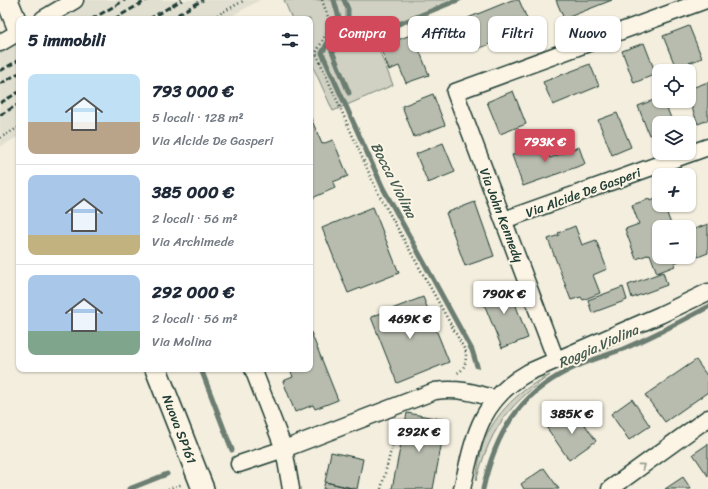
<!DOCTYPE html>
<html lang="it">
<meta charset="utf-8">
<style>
:root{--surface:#fff;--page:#f2f2f3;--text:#1f2937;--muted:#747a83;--line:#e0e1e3;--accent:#d1495b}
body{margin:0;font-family:Sriracha,sans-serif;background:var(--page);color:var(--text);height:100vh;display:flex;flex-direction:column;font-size:15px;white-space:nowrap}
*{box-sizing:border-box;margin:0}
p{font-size:13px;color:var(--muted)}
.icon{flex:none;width:22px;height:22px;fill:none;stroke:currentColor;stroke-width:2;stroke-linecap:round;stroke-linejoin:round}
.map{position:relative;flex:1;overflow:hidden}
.side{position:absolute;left:16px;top:16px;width:297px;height:356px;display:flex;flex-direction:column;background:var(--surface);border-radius:8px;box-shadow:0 1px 3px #0004}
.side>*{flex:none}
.guide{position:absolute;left:325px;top:16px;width:323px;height:36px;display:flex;gap:8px}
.buttons{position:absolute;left:652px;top:64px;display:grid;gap:8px}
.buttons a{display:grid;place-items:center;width:44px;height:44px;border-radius:8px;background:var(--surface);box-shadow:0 1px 3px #0004;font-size:20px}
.price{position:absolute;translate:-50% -34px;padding:0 9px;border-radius:4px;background:#fff;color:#222;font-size:13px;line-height:26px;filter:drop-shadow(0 1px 2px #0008)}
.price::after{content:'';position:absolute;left:50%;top:24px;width:12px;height:9px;margin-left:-6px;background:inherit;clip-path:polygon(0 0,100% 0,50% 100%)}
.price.active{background:var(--accent);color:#fff}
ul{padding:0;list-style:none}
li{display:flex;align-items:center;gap:12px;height:100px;padding:0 12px}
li+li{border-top:1px solid var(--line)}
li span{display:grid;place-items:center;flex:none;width:112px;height:80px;border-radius:8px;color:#555}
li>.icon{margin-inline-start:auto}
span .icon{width:48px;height:48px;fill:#fffc;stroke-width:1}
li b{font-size:17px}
h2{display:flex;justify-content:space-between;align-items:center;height:48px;padding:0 12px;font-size:17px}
.pill{padding:0 14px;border-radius:8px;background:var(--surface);box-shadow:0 1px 3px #0004;font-size:14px;line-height:36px}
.pill.active{background:var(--accent);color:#fff}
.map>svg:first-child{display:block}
.built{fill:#e1dfd0}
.green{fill:#d0d1c2;stroke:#78877b}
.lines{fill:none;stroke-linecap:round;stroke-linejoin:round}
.stream{stroke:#6c7d72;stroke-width:5}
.building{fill:#b8bcae;stroke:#1f3d34}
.minor-casing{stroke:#1f3d34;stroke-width:19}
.major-casing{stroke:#1f3d34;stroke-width:24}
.path{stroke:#1f3d34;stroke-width:2.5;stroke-dasharray:1 3;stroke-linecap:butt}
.minor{stroke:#fcf5e5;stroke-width:16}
.major{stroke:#fcf5e5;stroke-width:21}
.rail{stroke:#1f3d34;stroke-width:3;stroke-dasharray:6 3;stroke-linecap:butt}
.oneway{stroke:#8e998c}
.labels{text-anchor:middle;stroke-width:4;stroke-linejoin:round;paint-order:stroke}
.street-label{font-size:13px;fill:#1f3d34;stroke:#fcf5e5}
.water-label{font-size:14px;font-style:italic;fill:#465d53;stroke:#fcf5e5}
</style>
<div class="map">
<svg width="708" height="489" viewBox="0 0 708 489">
<rect width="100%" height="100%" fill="#f3eede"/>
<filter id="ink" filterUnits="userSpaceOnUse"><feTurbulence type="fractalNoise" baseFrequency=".025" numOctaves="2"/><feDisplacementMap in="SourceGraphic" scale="8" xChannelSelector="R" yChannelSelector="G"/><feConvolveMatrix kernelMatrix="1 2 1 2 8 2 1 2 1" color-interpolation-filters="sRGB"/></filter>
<g filter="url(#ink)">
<path class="built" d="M 54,0 L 260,0 L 226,19 L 33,19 L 46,12 L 47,4 Z
M 19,27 L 19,136 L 0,147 L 0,37 Z"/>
<path class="green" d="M 284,0 L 462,0 L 373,35 L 393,85 L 333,111 L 310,60 L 310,19 L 292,19 Z
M 550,375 C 523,394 501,415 488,446 C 483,457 480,469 476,481 C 478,469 479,456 483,444 C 494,414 521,388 550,375 Z"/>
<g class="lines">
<path class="stream" d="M 334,0 L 339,18 L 337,26 L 322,53 L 383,188 L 472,350 L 477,366
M 344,0 L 348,9 L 348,17 L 332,51 L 349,93
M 332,51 L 458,0
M 201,369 L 232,450
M 129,489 L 167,474
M 483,489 C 495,435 518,395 569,370 C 586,361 605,356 623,349 C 652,337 680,322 708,307"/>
</g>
<path class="building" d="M 512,0 L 519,0 L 531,28 L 475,50 L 463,20 Z
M 556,0 L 612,0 L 564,19 Z
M 689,26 L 702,58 L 676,68 L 663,36 Z
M 413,34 L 429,75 L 406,83 L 399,66 L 389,70 L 380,47 Z
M 644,43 L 656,74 L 634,83 L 622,51 Z
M 590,64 L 599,86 L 553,105 L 543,82 Z
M 708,82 L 708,120 L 698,124 L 689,100 L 689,89 Z
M 513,91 L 526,124 L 500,134 L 487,102 Z
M 433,94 L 445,125 L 414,137 L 402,106 Z
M 659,98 L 659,101 L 664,101 L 673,123 L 659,123 L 659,131 L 649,135 L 638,106 Z
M 617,113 L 631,147 L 612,155 L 598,120 Z
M 310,116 L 322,144 L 333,140 L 348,176 L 333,182 L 335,188 L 310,199 Z
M 443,143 L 455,172 L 428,183 L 416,154 Z
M 544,143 L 550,158 L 579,147 L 585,164 L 523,186 L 512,155 Z
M 659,198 L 659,205 L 664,205 L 672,227 L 659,227 L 659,257 L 683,257 L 684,259 L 674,263 L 675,266 L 657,273 L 650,254 L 636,259 L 625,229 L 639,224 L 632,205 L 649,199 L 650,201 Z
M 475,202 L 494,256 L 465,266 L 446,213 Z
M 373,207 L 399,273 L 348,293 L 322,228 Z
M 708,224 L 708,253 L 698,257 L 689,231 Z
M 575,226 L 582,245 L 596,240 L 607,269 L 593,275 L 600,293 L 583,300 L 581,297 L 571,300 L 548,239 L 559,235 L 558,233 Z
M 663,272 L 667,285 L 632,298 L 628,285 Z
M 507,282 L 528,338 L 502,348 L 480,294 Z
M 623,287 L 627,300 L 592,313 L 588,300 Z
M 423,297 L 449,362 L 397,383 L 371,317 Z
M 310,330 L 338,400 L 315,409 L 313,405 L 295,412 L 283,381 L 293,377 L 290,369 L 310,369 Z
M 696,360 L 708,377 L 708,392 L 665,422 L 645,395 Z
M 632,399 L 650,426 L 629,440 L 611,414 Z
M 575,410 L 596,441 L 569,460 L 547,428 Z
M 407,413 L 446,420 L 433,489 L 392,489 Z
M 708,444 L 708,476 L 693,454 Z
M 331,452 L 363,459 L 357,489 L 325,482 Z
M 544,468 L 559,489 L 524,489 L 521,484 Z
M 683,477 L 691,489 L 665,489 Z
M 325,482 L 354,489 L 323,489 Z"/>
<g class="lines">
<defs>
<path id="minor" d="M 43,19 L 75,0
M 0,43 L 19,32
M 504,220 L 708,147
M 556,360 L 455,92 L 706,0
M 239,464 L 284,449 L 253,369
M 291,489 L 284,449 L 435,391 C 457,388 474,392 495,399
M 462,489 C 474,438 479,400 529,372 L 660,315 L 708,292
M 610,489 L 708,418"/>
<path id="major" d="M 7,0 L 18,27
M 156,369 L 203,489"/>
</defs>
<use href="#minor" class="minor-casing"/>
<use href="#major" class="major-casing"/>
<path class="path" d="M 322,0 L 331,25 L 316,53 L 377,191 L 466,352 C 466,360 466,369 457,373
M 210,19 L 245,0
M 0,138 L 19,127
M 168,489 L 183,484
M 381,489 L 398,423"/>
<use href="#minor" class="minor"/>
<use href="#major" class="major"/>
<path class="rail" d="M 92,19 L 125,0
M 114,19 L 147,0
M 149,19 L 182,0
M 170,19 L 203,0
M 0,71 L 19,60
M 0,84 L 19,73
M 0,103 L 19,92
M 0,115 L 19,104"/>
</g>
<defs><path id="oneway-chevron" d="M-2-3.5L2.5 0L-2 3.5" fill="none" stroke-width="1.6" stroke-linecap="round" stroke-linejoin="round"/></defs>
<use class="oneway" href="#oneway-chevron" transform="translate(642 466) rotate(-36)"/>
</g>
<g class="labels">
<g class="street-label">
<text transform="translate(583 192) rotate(-20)" y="5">Via Alcide De Gasperi</text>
<text transform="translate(502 215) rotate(69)" y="5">Via John Kennedy</text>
<text transform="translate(180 429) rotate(69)" y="5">Nuova SP161</text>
</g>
<g class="water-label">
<text transform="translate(394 180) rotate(63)" y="5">Bocca Violina</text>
<text transform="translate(598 346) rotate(-24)" y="5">Roggia Violina</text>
</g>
</g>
</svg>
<div class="buttons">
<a><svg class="icon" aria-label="locate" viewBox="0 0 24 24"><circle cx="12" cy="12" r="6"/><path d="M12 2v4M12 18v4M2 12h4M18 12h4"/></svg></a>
<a><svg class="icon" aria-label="layers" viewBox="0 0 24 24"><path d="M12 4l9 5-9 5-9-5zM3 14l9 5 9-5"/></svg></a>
<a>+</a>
<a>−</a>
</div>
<b class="price active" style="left:545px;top:163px">793K €</b>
<b class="price" style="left:504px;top:315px">790K €</b>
<b class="price" style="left:410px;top:340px">469K €</b>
<b class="price" style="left:572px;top:435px">385K €</b>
<b class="price" style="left:419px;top:453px">292K €</b>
<div class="guide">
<a class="pill active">Compra</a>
<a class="pill">Affitta</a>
<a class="pill">Filtri</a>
<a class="pill">Nuovo</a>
</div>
<section class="side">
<h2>5 immobili<svg class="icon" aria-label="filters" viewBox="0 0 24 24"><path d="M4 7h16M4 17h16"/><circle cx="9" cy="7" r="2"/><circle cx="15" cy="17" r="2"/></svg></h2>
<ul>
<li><span style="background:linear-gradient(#bfe0f5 60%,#b9a48a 0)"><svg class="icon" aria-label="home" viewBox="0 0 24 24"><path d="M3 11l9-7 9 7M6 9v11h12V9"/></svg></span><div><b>793 000 €</b><p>5 locali · 128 m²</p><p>Via Alcide De Gasperi</p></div></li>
<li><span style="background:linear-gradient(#a9c7e8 75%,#c2b280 0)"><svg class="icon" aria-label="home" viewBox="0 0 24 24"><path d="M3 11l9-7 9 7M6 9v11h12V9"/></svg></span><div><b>385 000 €</b><p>2 locali · 56 m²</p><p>Via Archimede</p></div></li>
<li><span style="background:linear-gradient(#a9c7e8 70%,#7fa58c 0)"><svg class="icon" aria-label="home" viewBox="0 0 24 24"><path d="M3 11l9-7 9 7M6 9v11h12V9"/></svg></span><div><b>292 000 €</b><p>2 locali · 56 m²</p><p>Via Molina</p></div></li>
</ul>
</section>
</div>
